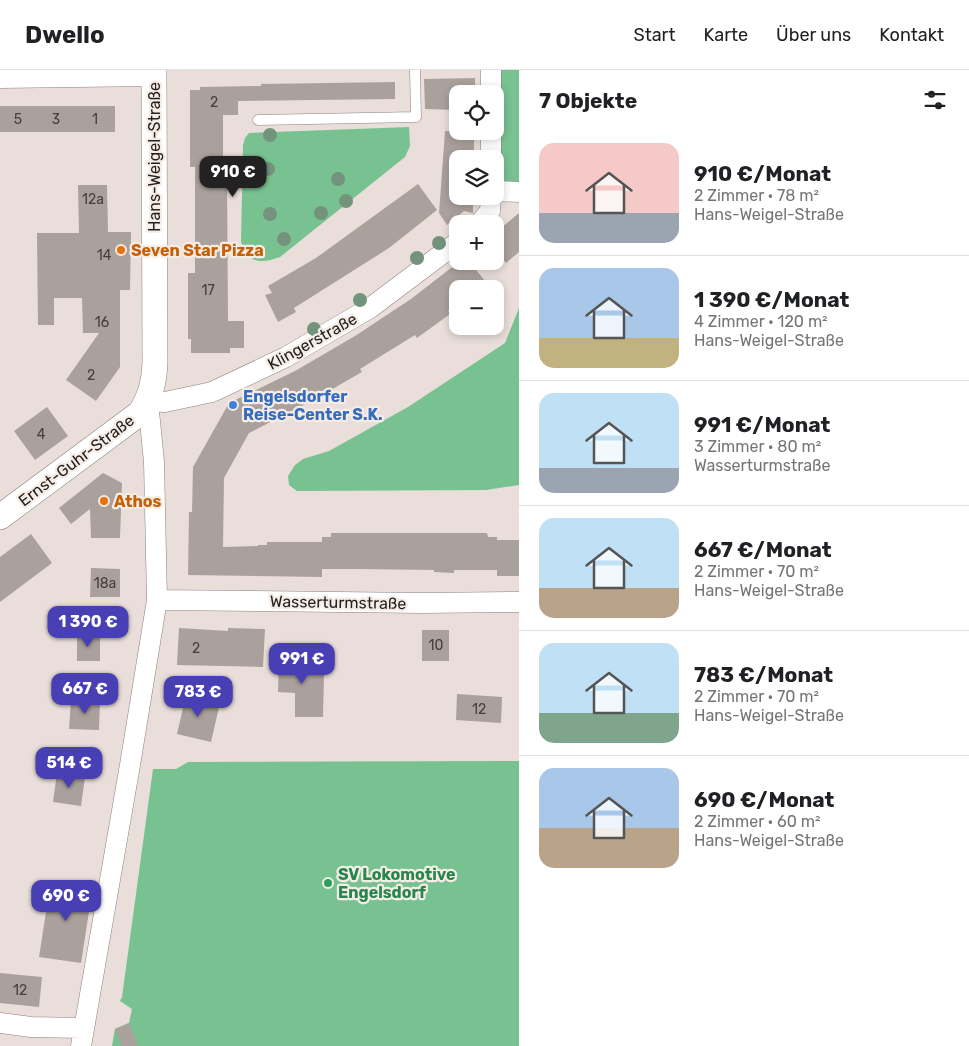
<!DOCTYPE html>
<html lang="de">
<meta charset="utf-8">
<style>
:root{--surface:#fff;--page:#f6f6f6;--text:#202124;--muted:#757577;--line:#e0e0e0;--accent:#493fb5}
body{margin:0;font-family:Rubik,sans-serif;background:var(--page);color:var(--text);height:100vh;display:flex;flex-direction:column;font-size:19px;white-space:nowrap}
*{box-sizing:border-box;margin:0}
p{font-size:16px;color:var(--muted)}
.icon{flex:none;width:28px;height:28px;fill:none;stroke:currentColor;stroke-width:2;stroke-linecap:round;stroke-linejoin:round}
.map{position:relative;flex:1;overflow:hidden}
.details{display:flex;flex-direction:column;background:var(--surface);width:450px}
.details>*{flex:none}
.fabs{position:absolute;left:449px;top:15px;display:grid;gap:10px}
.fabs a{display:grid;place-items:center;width:55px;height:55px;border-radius:10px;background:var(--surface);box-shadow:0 2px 8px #0003;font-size:25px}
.price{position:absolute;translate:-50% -42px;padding:0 11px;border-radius:10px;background:var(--accent);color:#fff;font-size:16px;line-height:32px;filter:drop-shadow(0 1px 2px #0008)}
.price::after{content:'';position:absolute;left:50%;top:30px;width:15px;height:11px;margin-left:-8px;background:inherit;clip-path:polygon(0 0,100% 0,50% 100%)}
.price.on{background:#222;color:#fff}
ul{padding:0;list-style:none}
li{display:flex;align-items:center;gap:15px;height:125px;padding:0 20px}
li+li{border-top:1px solid var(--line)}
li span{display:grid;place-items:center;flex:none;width:140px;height:100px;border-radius:15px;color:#555}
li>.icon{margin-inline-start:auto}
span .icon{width:60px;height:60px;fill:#fffc;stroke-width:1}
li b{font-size:21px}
h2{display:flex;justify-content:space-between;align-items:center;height:60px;padding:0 20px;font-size:21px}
header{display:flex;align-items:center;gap:30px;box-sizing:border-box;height:70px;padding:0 25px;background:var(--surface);border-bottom:1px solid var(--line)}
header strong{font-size:24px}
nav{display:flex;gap:28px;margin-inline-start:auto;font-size:18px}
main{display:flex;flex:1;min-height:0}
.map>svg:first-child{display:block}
.green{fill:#78c191}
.building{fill:#aba19c}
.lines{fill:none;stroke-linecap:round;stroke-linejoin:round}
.service-casing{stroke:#8b827d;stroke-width:11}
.minor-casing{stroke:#8b827d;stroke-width:21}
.tertiary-casing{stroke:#8b827d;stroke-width:26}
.service{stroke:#fff;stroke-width:10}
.minor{stroke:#fff;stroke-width:20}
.tertiary{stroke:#fff;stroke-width:25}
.tree{fill:#74937c}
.food-dot{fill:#e8710a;stroke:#f6ece6;stroke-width:2}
.shop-dot{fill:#3f7fe0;stroke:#f6ece6;stroke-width:2}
.leisure-dot{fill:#2e9e5b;stroke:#f6ece6;stroke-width:2}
.labels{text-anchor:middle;stroke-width:4.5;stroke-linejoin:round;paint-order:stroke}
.number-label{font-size:14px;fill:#44403d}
.street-label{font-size:16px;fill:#221f1d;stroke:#f6ece6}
.food-label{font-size:16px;font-weight:bold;fill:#c56008;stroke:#f6ece6;text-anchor:start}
.shop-label{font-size:16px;font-weight:bold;fill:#366cbe;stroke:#f6ece6;text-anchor:start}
.leisure-label{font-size:16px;font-weight:bold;fill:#27864d;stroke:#f6ece6;text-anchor:start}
</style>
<header>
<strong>Dwello</strong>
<nav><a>Start</a><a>Karte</a><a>Über uns</a><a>Kontakt</a></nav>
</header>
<main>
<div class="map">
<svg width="519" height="976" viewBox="0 0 519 976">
<rect width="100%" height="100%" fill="#e9ded9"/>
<path class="green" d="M 497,0 L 519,0 L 519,113 L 498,113 Z
M 409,57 L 410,76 L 405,87 L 280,187 C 266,192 256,194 244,183 L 241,171 L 243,75 L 245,68 L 249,63 Z
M 519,238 L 519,415 L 486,420 L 297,421 L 289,415 L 288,406 L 295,395 L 303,389 L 329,381 L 408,337 L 505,273 Z
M 519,691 L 519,976 L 112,976 L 115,959 L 129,953 L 132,939 L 120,931 L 122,927 L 153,699 L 176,699 L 188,692 Z"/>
<path class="building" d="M 475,8 L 475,24 L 458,24 L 458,40 L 425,39 L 424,9 Z
M 395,12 L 395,29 L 238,31 L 238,45 L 223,45 L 223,96 L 226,96 L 225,103 L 227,103 L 228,251 L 244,251 L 244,278 L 230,278 L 230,283 L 191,283 L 191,269 L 188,269 L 188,203 L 195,203 L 195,97 L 190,97 L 190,20 L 200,20 L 200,17 L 261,16 L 261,14 Z
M 0,36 L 115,36 L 115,62 L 0,62 Z
M 445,61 L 474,61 L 474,89 L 458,89 L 458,126 L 473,126 L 473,143 L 464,141 L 447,155 L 439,143 Z
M 418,114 L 437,140 L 389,178 L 294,238 L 296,242 L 278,252 L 265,225 L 272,223 L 268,216 L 316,188 Z
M 78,115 L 107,115 L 108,162 L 131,162 L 130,220 L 120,220 L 120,297 L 96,331 L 66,310 L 99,263 L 83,263 L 82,228 L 54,228 L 54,255 L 38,255 L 37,163 L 79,163 Z
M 519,143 L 519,182 L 506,193 L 495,180 L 495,163 Z
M 460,191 L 469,191 L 485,211 L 476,219 L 458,219 L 458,234 L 448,241 L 450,244 L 417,268 L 415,265 L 360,299 L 362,302 L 317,328 L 249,363 L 224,408 L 223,477 L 258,476 L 258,475 L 267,475 L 267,472 L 322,472 L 322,467 L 331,467 L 331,463 L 487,463 L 488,467 L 497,467 L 497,470 L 519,470 L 519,506 L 497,506 L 497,500 L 454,500 L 454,503 L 434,502 L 434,500 L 357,499 L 322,499 L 322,507 L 188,505 L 189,442 L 192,442 L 193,397 L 229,333 L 295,301 L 355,266 L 411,229 Z
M 47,337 L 68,366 L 35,390 L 14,361 Z
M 103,403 L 122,413 L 120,468 L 91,468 L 90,439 L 71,454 L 59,438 Z
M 31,464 L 52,493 L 0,532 L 0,487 Z
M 91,498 L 120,499 L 120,527 L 90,527 Z
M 179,558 L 228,561 L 228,558 L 265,559 L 263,597 L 177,595 Z
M 422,560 L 449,560 L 449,591 L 422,591 Z
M 77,566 L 100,566 L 100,591 L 77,591 Z
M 279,586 L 313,586 L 313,603 L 324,603 L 323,647 L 295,647 L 295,623 L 278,622 Z
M 457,624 L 502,627 L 501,653 L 456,650 Z
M 186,625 L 220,633 L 211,672 L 177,664 Z
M 71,629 L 100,630 L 99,660 L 69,659 Z
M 57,703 L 85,707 L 81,736 L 53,732 Z
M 51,810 L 93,816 L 81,893 L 39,887 Z
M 0,903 L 42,907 L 39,937 L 0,933 Z
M 129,953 L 138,976 L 122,976 L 115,959 Z"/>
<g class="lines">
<defs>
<path id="service" d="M 258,50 L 416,47 L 415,0"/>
<path id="minor" d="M 0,8 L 154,6
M 491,24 L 491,0
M 491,89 L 491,61
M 495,121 L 519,122
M 479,154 L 490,141 L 491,126
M 157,530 L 423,533 L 519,532
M 0,953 L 31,957 L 83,958
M 81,976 L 130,695 L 157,530 L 154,392 L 148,331 L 165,332 L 212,322 L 286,287 L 370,238 L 458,172"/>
<path id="tertiary" d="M 0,447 L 140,343 C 151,326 154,312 155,293 L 154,0"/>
</defs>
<use href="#service" class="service-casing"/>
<use href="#minor" class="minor-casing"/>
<use href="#tertiary" class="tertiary-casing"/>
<use href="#service" class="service"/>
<use href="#minor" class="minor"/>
<use href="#tertiary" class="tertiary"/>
</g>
<g class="tree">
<circle cx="270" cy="65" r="7"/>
<circle cx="268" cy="99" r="7"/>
<circle cx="338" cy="109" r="7"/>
<circle cx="346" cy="131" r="7"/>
<circle cx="321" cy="143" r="7"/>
<circle cx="270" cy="144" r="7"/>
<circle cx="284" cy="169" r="7"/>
<circle cx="439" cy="173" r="7"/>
<circle cx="417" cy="188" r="7"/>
<circle cx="360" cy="230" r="7"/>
<circle cx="314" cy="259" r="7"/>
</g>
<g class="food-dot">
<circle cx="121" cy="180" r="5"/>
<circle cx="104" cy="431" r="5"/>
</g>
<circle class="shop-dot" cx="233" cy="335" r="5"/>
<circle class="leisure-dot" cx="328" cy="813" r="5"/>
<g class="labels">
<g class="number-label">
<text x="214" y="37">2</text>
<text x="18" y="54">5</text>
<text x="56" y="54">3</text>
<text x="95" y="54">1</text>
<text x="93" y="134">12a</text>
<text x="104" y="190">14</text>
<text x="208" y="225">17</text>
<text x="102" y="257">16</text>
<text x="91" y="310">2</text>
<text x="41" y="369">4</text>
<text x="105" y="518">18a</text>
<text x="436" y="580">10</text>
<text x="196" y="583">2</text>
<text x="479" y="644">12</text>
<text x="20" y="925">12</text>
</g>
<g class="street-label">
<text transform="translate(154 87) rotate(-90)" y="6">Hans-Weigel-Straße</text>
<text transform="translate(312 271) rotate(-29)" y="6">Klingerstraße</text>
<text transform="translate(76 390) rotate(-37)" y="6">Ernst-Guhr-Straße</text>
<text transform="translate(338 532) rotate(1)" y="6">Wasserturmstraße</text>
</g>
<g class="food-label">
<text x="131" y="186">Seven Star Pizza</text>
<text x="114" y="437">Athos</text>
</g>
<g class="shop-label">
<text x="243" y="332">Engelsdorfer<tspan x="243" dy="18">Reise-Center S.K.</tspan></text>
</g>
<g class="leisure-label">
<text x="338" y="810">SV Lokomotive<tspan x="338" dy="18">Engelsdorf</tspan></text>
</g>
</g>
</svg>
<div class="fabs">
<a><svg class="icon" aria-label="locate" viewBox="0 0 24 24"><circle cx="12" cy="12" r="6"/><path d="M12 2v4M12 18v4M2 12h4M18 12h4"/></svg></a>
<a><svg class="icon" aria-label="layers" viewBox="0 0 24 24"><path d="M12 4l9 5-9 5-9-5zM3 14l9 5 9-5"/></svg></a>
<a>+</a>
<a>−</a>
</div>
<b class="price on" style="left:233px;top:128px">910 €</b>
<b class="price" style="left:88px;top:578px">1 390 €</b>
<b class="price" style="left:302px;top:615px">991 €</b>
<b class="price" style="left:85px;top:645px">667 €</b>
<b class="price" style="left:198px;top:648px">783 €</b>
<b class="price" style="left:69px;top:719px">514 €</b>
<b class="price" style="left:66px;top:852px">690 €</b>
</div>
<section class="details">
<h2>7 Objekte<svg class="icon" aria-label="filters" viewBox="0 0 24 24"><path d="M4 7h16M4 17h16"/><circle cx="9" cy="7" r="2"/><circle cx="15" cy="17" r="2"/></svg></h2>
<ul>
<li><span style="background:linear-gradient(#f6c9c9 70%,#9aa5b1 0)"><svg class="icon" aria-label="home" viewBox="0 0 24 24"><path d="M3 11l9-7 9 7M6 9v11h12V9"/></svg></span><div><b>910 €/Monat</b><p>2 Zimmer · 78 m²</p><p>Hans-Weigel-Straße</p></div></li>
<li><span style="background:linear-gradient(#a9c7e8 70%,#c2b280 0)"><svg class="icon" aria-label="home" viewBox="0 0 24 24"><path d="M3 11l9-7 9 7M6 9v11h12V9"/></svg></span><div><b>1 390 €/Monat</b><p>4 Zimmer · 120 m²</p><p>Hans-Weigel-Straße</p></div></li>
<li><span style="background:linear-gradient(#bfe0f5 75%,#9aa5b1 0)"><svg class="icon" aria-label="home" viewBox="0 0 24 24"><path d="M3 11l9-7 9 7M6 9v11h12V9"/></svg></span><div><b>991 €/Monat</b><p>3 Zimmer · 80 m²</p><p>Wasserturmstraße</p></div></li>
<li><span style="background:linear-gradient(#bfe0f5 70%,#b9a48a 0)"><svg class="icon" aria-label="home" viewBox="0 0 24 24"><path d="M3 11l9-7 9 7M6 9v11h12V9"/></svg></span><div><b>667 €/Monat</b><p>2 Zimmer · 70 m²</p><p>Hans-Weigel-Straße</p></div></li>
<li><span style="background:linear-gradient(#bfe0f5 70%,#7fa58c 0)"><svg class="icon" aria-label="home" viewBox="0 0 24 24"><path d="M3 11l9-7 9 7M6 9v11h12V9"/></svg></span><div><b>783 €/Monat</b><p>2 Zimmer · 70 m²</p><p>Hans-Weigel-Straße</p></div></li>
<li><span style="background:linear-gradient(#a9c7e8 60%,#b9a48a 0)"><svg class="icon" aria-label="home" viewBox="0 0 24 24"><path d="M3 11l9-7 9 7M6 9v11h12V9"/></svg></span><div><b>690 €/Monat</b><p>2 Zimmer · 60 m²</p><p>Hans-Weigel-Straße</p></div></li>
</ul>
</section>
</main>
